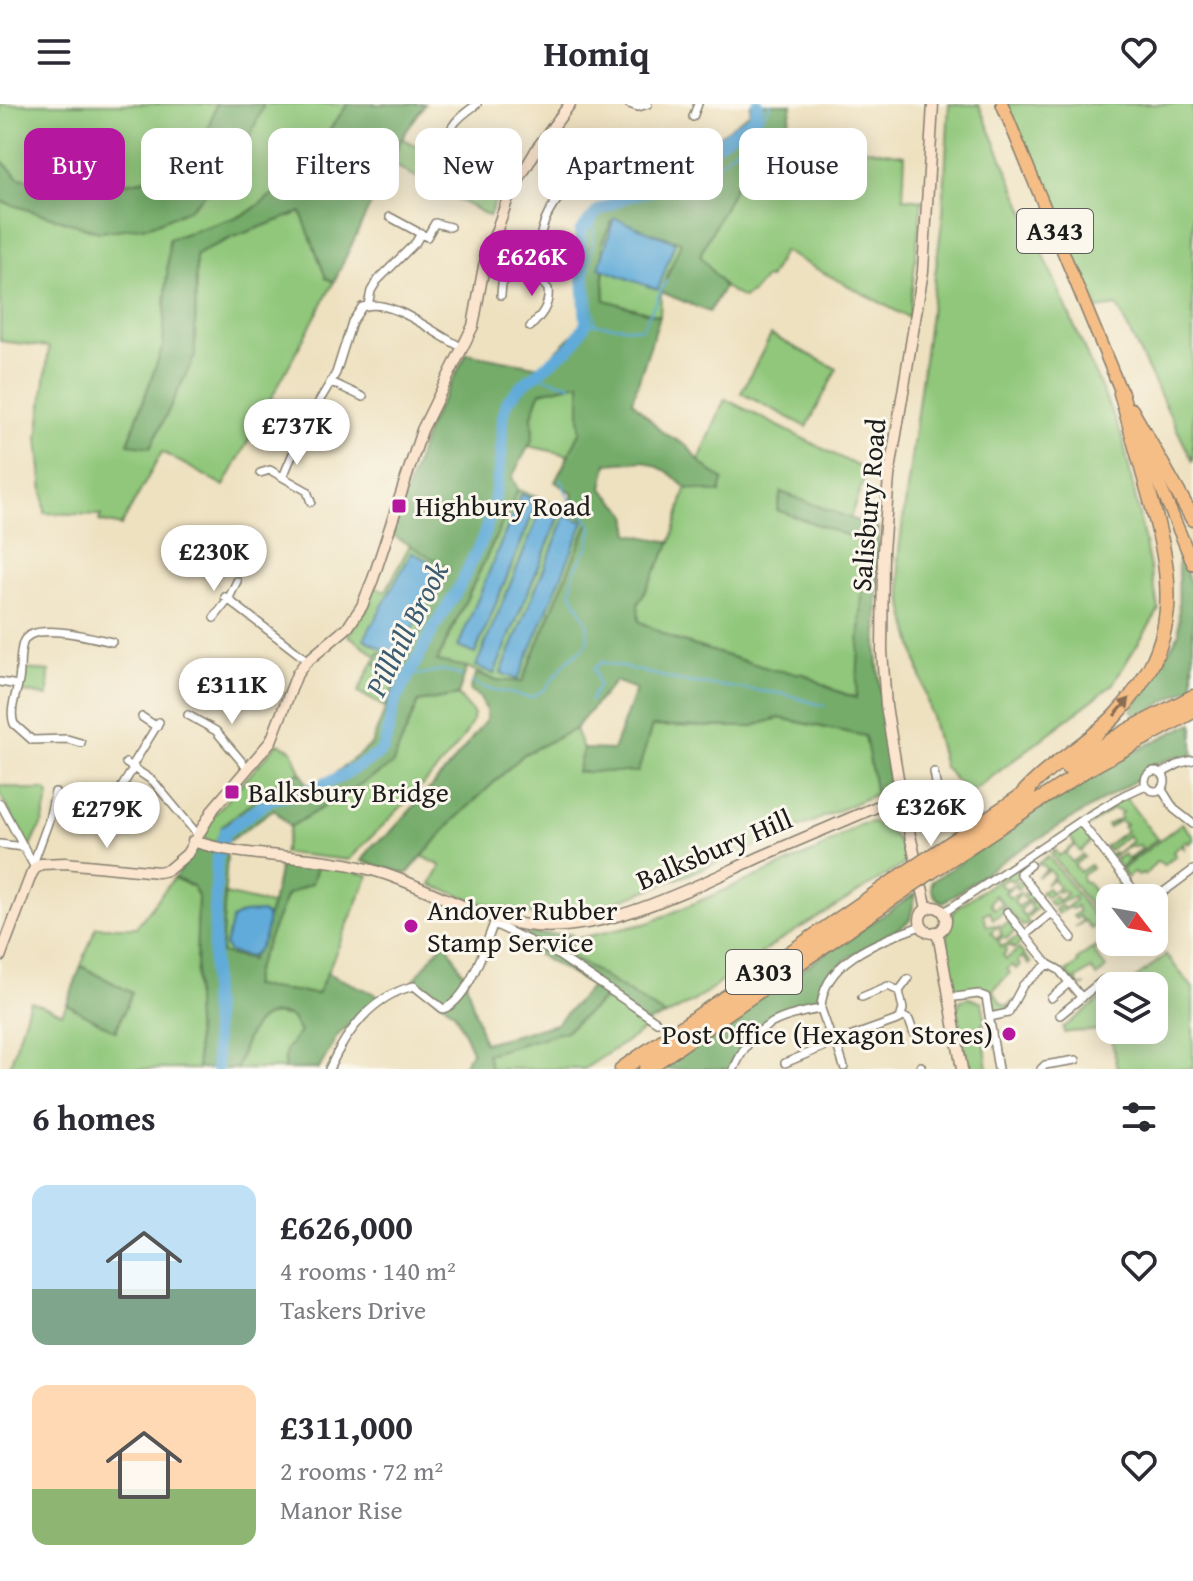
<!DOCTYPE html>
<meta charset="utf-8">
<style>
:root{--surface:#fff;--page:#f2f2f3;--text:#2b2b33;--muted:#7c7c81;--accent:#b5179e}
body{margin:0;font-family:"Gentium Book Plus",serif;background:var(--page);color:var(--text);height:100vh;display:flex;flex-direction:column;font-size:30px;white-space:nowrap}
*{box-sizing:border-box;margin:0}
p{font-size:26px;color:var(--muted)}
.icon{flex:none;width:44px;height:44px;fill:none;stroke:currentColor;stroke-width:2;stroke-linecap:round;stroke-linejoin:round}
.map{position:relative;height:965px;overflow:hidden}
.side{display:flex;flex-direction:column;background:var(--surface);flex:1}
.side>*{flex:none}
.hud{position:absolute;left:24px;top:24px;width:1146px;height:72px;display:flex;gap:16px}
.needle{width:52px;rotate:121deg}
.fabs{position:absolute;left:1096px;top:780px;display:grid;gap:16px}
.fabs a{display:grid;place-items:center;width:72px;height:72px;border-radius:16px;background:var(--surface);box-shadow:0 4px 20px #0003;font-size:40px}
.price{position:absolute;translate:-50% -68px;padding:0 18px;border-radius:28px;background:#fff;color:#222;font-size:26px;line-height:52px;filter:drop-shadow(0 2px 4px #0008)}
.price::after{content:'';position:absolute;left:50%;top:48px;width:24px;height:18px;margin-left:-12px;background:inherit;clip-path:polygon(0 0,100% 0,50% 100%)}
.price.selected{background:var(--accent);color:#fff}
ul{padding:0;list-style:none}
li{display:flex;align-items:center;gap:24px;height:200px;padding:0 32px}
li span{display:grid;place-items:center;flex:none;width:224px;height:160px;border-radius:16px;color:#555}
li>.icon{margin-inline-start:auto}
span .icon{width:96px;height:96px;fill:#fffc;stroke-width:1}
li b{font-size:34px}
h2{display:flex;justify-content:space-between;align-items:center;height:96px;padding:0 32px;font-size:34px}
.tag{padding:0 28px;border-radius:16px;background:var(--surface);box-shadow:0 4px 20px #0003;font-size:28px;line-height:72px}
.tag.selected{background:var(--accent);color:#fff}
header{display:flex;justify-content:space-between;align-items:center;height:104px;padding:0 32px;background:var(--surface);font-size:36px;font-weight:700}
.map>svg:first-child{display:block}
.green{fill:#90c77a;stroke:#56724b;stroke-width:2;fill-rule:evenodd}
.forest{fill:#74ac6a;stroke:#486443;stroke-width:2}
.water{fill:#61abd9;stroke:#3e647a;stroke-width:2}
.lines{fill:none;stroke-linecap:round;stroke-linejoin:round}
.stream{stroke:#61abd9;stroke-width:2}
.river{stroke:#61abd9;stroke-width:12}
.street-casing{stroke:#857e6e;stroke-width:10}
.secondary-casing{stroke:#857e6e;stroke-width:13}
.primary-casing{stroke:#857e6e;stroke-width:14}
.highway-casing{stroke:#857e6e;stroke-width:17}
.street{stroke:#fff;stroke-width:7}
.secondary{stroke:#fbe5cf;stroke-width:10}
.primary{stroke:#f6be87;stroke-width:11}
.highway{stroke:#f6be87;stroke-width:14}
.highway-bridge-casing{stroke:#857e6e;stroke-width:17;stroke-linecap:butt}
.highway-bridge{stroke:#f6be87;stroke-width:14}
.oneway{fill:#896d52}
.poi-dot{fill:#b5179e;stroke:#fbf7ec;stroke-width:3}
.labels{text-anchor:middle;stroke-width:6;stroke-linejoin:round;paint-order:stroke}
.shield{fill:#fbf7ec;stroke:#5f5e5a;stroke-width:2}
.shield-label{font-size:26px;font-weight:bold;fill:#1c1c1c}
.street-label{font-size:28px;fill:#1c1c1c;stroke:#fbf7ec}
.poi-label{font-size:28px;fill:#1c1c1c;stroke:#fbf7ec;text-anchor:start}
.water-label{font-size:30px;font-style:italic;fill:#3b5c71;stroke:#fbf7ec}
</style>
<header><svg class="icon" aria-label="menu" viewBox="0 0 24 24"><path d="M4 6h16M4 12h16M4 18h16"/></svg>Homiq<svg class="icon" aria-label="heart" viewBox="0 0 24 24"><path d="M12 20l-8-8c-3-5 5-10 8-4 3-6 11-1 8 4z"/></svg></header>
<div class="map">
<svg width="1193" height="965" viewBox="0 0 1193 965">
<rect width="100%" height="100%" fill="#fbf7ec"/>
<filter id="ink" filterUnits="userSpaceOnUse"><feTurbulence type="fractalNoise" baseFrequency=".0125" numOctaves="2"/><feDisplacementMap in="SourceGraphic" scale="16" xChannelSelector="R" yChannelSelector="G"/><feConvolveMatrix kernelMatrix="1 2 1 2 8 2 1 2 1" color-interpolation-filters="sRGB"/></filter>
<filter id="wash" filterUnits="userSpaceOnUse"><feTurbulence type="fractalNoise" baseFrequency=".006" numOctaves="4" result="noise"/><feDisplacementMap in="SourceGraphic" scale="32" xChannelSelector="R" yChannelSelector="G"/><feGaussianBlur stdDeviation="1.8" result="paint"/><feColorMatrix in="noise" values="0 0 0 0 0 0 0 0 0 0 0 0 0 0 0 0 0 1.4 0 .05"/><feComposite in="paint" operator="in"/></filter>
<g filter="url(#wash)">
<rect width="100%" height="100%" fill="#eee1c0"/>
<path class="green" d="M 0,0 L 216,0 L 208,26 L 178,60 L 142,76 L 85,86 L 19,74 L 0,55 Z
M 264,0 L 348,0 L 294,75 L 246,110 L 169,135 L 163,242 L 128,339 L 195,252 L 196,151 L 231,134 L 301,108 L 326,174 L 334,178 L 224,382 L 162,348 L 121,422 L 99,417 L 101,411 L 45,409 L 38,334 L 49,243 L 0,237 L 0,97 L 99,128 L 238,60 Z
M 949,0 L 979,1 L 1123,335 L 1159,506 L 1112,581 L 968,691 L 944,663 L 904,506 L 898,455 L 943,110 Z
M 1007,0 L 1193,0 L 1193,358 L 1117,202 L 1098,205 Z
M 402,34 L 499,87 L 489,112 L 390,59 Z
M 809,36 L 905,51 L 903,94 L 922,96 L 909,214 L 783,147 L 769,175 L 765,174 L 753,188 L 743,194 L 724,183 L 700,151 L 750,53 L 769,43 Z
M 611,117 L 682,138 L 661,188 L 660,212 L 605,196 L 602,138 Z
M 771,231 L 837,265 L 807,323 L 741,289 Z
M 580,279 L 580,328 L 569,351 L 529,342 L 533,334 L 532,312 L 540,288 Z
M 725,295 L 867,367 L 850,415 L 781,388 L 777,405 L 865,438 L 857,594 L 834,586 L 804,570 L 774,567 L 676,536 L 638,517 L 637,500 L 671,438 L 686,384 L 720,389 L 699,356 Z
M 518,386 L 569,405 L 589,417 L 522,578 L 495,576 L 467,563 L 437,558 ZM 521,391 L 538,398 L 475,550 L 458,543 ZM 544,399 L 562,407 L 494,570 L 477,562 Z
M 410,441 L 449,464 L 427,502 L 422,523 L 403,562 L 380,549 L 377,552 L 348,531 L 367,504 L 374,483 L 386,487 Z
M 373,558 L 398,574 L 385,603 L 358,588 Z
M 23,565 L 49,567 L 48,593 L 20,587 Z
M 458,591 L 474,610 C 471,642 374,727 349,756 L 283,749 L 290,723 L 392,661 L 418,598 Z
M 778,614 L 865,632 L 876,690 C 812,718 749,746 684,772 C 649,785 604,805 568,810 C 522,817 472,795 431,781 L 441,762 L 422,752 L 453,717 L 524,650 L 575,625 L 583,645 L 578,668 L 652,622 L 750,623 Z
M 278,639 L 292,646 L 301,668 L 277,679 L 222,722 L 216,739 L 205,736 L 203,732 L 212,713 Z
M 0,681 L 29,686 L 46,686 L 49,691 L 43,717 L 30,745 L 0,691 Z
M 1125,693 L 1157,735 L 1120,764 L 1115,756 L 1124,750 L 1128,755 L 1142,744 L 1140,741 L 1127,743 L 1112,754 L 1110,751 L 1113,748 L 1115,750 L 1132,737 L 1128,731 L 1108,747 L 1105,743 L 1126,727 L 1123,723 L 1126,720 L 1119,717 L 1109,724 L 1107,721 L 1121,714 L 1119,711 L 1122,708 L 1112,705 L 1088,723 L 1089,715 Z
M 871,718 C 892,723 900,737 905,757 L 903,761 L 779,837 L 694,897 L 666,912 L 565,848 L 575,835 L 648,819 L 816,747 L 859,721 Z
M 1182,719 L 1193,732 L 1193,736 L 1189,740 L 1186,737 L 1183,739 L 1184,744 L 1181,741 L 1173,748 L 1176,752 L 1164,761 L 1157,757 L 1145,771 L 1142,769 L 1138,772 L 1134,768 L 1127,774 L 1121,766 Z
M 1081,723 L 1091,737 L 1080,748 L 1075,741 L 1065,749 L 1072,758 L 1082,751 L 1084,753 L 1074,761 L 1080,768 L 1090,761 L 1092,764 L 1082,771 L 1082,777 L 1087,778 L 1102,798 C 1113,791 1112,784 1122,777 L 1125,782 L 1106,796 L 1108,799 L 1105,802 L 1110,809 L 1108,826 L 1051,750 L 1055,746 L 1059,752 L 1075,740 L 1068,731 L 1069,728 Z
M 1048,752 L 1099,819 L 1091,825 L 1085,817 L 1075,823 L 1083,817 L 1079,812 L 1076,815 L 1073,812 L 1079,807 L 1076,802 L 1072,805 L 1069,803 L 1058,810 L 1055,806 L 1061,802 L 1065,805 L 1075,796 L 1074,793 L 1052,802 L 1048,797 L 1054,792 L 1058,797 L 1066,790 L 1062,786 L 1058,788 L 1056,786 L 1046,793 L 1041,788 L 1047,784 L 1052,789 L 1059,783 L 1053,775 L 1045,781 L 1054,772 L 1049,766 L 1037,773 L 1047,765 L 1040,760 L 1031,765 Z
M 1029,754 L 1033,760 L 1032,761 L 1028,757 L 1016,769 L 1018,772 L 1012,777 L 1007,774 L 999,780 L 1006,785 L 1021,776 L 1024,780 L 1017,785 L 1014,781 L 1005,788 L 1010,794 L 1020,789 L 1014,798 L 1018,803 L 1026,797 L 1022,792 L 1029,786 L 1033,792 L 1020,807 L 1024,812 L 1032,806 L 1029,800 L 1035,795 L 1040,801 L 1026,815 L 1030,821 L 1022,822 L 995,791 L 990,799 L 994,805 L 1000,801 L 1005,808 L 993,815 L 990,807 L 983,810 L 987,822 L 999,821 L 991,828 L 996,835 L 1002,830 L 999,825 L 1008,818 L 1015,827 L 1006,835 L 1003,833 L 998,837 L 1002,843 L 1019,832 L 1023,837 L 1014,845 L 1010,841 L 1005,845 L 1006,848 L 1003,851 L 1006,855 L 1019,845 L 1031,859 L 1029,861 L 1022,853 L 1017,858 L 1020,861 L 1016,865 L 1012,861 L 1007,865 L 1010,869 L 993,886 L 1001,899 L 1007,902 L 1012,898 L 1009,906 L 1001,908 L 996,906 L 983,887 L 974,888 L 972,886 L 960,887 L 955,885 L 948,854 L 947,830 L 953,809 L 961,801 Z
M 318,760 L 369,771 L 318,890 L 252,882 L 255,867 L 287,791 L 311,779 Z
M 174,774 L 193,783 L 198,793 L 195,898 L 198,965 L 21,965 L 10,962 L 30,897 L 62,909 L 67,900 L 116,927 L 132,889 L 81,862 L 96,823 L 136,823 Z
M 225,790 L 272,801 L 252,856 L 221,850 Z
M 1103,836 L 1105,838 L 1093,847 L 1106,864 L 1097,873 L 1091,865 L 1076,876 L 1080,883 L 1086,881 L 1079,884 L 1066,868 L 1079,859 L 1077,856 Z
M 1166,851 L 1193,884 L 1193,965 L 1117,965 L 1110,926 L 1154,926 L 1154,882 L 1126,882 Z
M 609,891 L 650,922 L 584,965 L 491,965 L 487,950 L 566,927 Z
M 969,894 L 982,898 L 986,918 L 982,919 L 988,965 L 968,965 L 957,904 L 961,896 Z
M 1102,894 L 1107,924 C 1097,929 1077,926 1064,929 L 1063,924 Z
M 271,910 L 291,913 L 300,928 L 286,946 L 284,965 L 237,965 C 243,943 248,919 271,910 Z"/>
<path class="forest" d="M 216,0 L 264,0 L 238,60 L 188,106 L 150,122 L 99,128 L 0,97 L 0,55 L 19,74 L 85,86 L 142,76 L 178,60 L 208,26 Z
M 348,0 L 425,0 L 402,34 L 334,178 L 326,174 L 301,108 L 231,134 L 196,150 L 195,252 L 151,343 L 128,340 L 163,242 L 169,135 L 246,110 L 294,75 Z
M 751,0 L 792,0 L 788,21 L 807,21 L 809,36 L 769,43 L 750,53 L 700,151 L 724,183 L 709,208 L 661,188 L 681,138 L 612,117 L 602,138 L 605,196 L 660,212 L 632,297 L 661,327 L 687,342 L 701,359 L 723,376 L 720,389 L 686,384 L 667,367 L 644,357 L 607,360 L 602,384 L 627,410 L 630,430 L 671,438 L 638,500 L 639,517 L 676,536 L 774,566 L 804,570 L 834,586 L 856,594 L 865,438 L 777,406 L 781,388 L 879,425 L 877,549 L 890,687 L 876,690 L 865,632 L 779,614 L 750,623 L 652,622 L 638,668 L 577,668 L 583,645 L 613,646 L 636,585 L 615,577 L 575,625 L 524,650 L 453,717 L 407,770 L 362,757 L 373,741 L 389,730 L 450,662 L 486,616 L 486,606 L 480,594 L 470,586 L 476,570 L 495,576 L 522,578 L 589,418 L 569,405 L 573,389 L 555,378 L 580,328 L 580,279 L 540,288 L 532,312 L 533,334 L 512,373 L 518,386 L 437,557 L 467,563 L 458,591 L 418,598 L 392,661 L 290,723 L 274,705 L 225,740 L 216,739 L 222,722 L 277,679 L 301,668 L 307,681 L 332,672 L 371,641 L 398,574 L 373,558 L 379,548 L 403,562 L 422,523 L 427,502 L 449,464 L 392,431 L 429,320 L 467,249 L 540,263 L 582,222 L 579,128 L 598,107 L 680,60 L 750,9 Z
M 1178,446 L 1193,486 L 1193,582 L 1137,613 L 1131,606 L 1147,586 L 1179,529 Z
M 1193,619 L 1193,652 C 1171,650 1151,661 1136,676 L 1005,755 L 943,799 C 935,793 930,788 932,777 C 1017,720 1099,661 1193,619 Z
M 198,743 L 227,752 L 221,849 L 251,856 L 272,801 L 281,756 L 318,760 L 312,779 L 287,791 L 255,867 L 252,882 L 317,890 L 327,869 L 380,892 L 337,932 L 319,965 L 284,965 L 286,946 L 300,928 L 291,913 C 256,899 244,938 237,965 L 198,965 L 195,898 L 198,793 L 193,782 L 174,774 Z
M 916,789 L 910,816 C 875,845 831,849 815,899 C 808,901 798,901 790,903 C 765,913 737,940 729,965 L 658,965 L 702,932 Z
M 527,830 L 571,830 L 575,835 L 565,848 L 666,912 L 646,919 L 608,891 L 566,927 L 487,950 L 491,965 L 461,965 L 472,947 L 455,909 L 414,876 L 445,836 L 464,871 L 484,939 L 556,920 L 592,882 L 521,841 Z
M 81,862 L 132,889 L 115,927 L 67,900 Z"/>
<path class="water" d="M 614,114 L 675,138 L 658,186 L 599,164 Z
M 521,390 L 538,397 L 475,550 L 458,543 Z
M 544,399 L 562,406 L 494,570 L 476,562 Z
M 566,411 L 584,418 L 518,576 L 501,569 Z
M 412,448 L 445,466 L 397,553 L 364,535 Z
M 262,808 L 267,812 C 268,827 262,846 249,853 L 229,848 L 225,842 L 232,815 L 243,809 Z"/>
<g class="lines">
<path class="stream" d="M 586,219 L 642,225 L 666,177
M 595,219 L 589,171 L 595,116 C 607,97 631,99 650,92 C 665,87 707,69 718,60 C 734,48 762,19 770,0
M 534,271 L 571,281
M 407,573 L 443,566 L 462,572
M 472,578 L 481,583 L 531,594 L 545,585 L 566,558 L 585,542 L 588,535 L 587,519 L 571,487 L 574,468 L 590,438 L 592,422 L 568,393 L 561,375
M 590,597 L 599,581 L 594,565 L 602,558 L 681,577 L 784,590 L 824,602"/>
<path class="river" d="M 217,965 L 212,893 L 217,755 L 225,728 L 271,695 L 301,689 L 336,675 L 376,652 L 384,644 L 395,597 L 434,524 L 458,485 L 482,436 L 493,405 L 501,353 L 502,317 L 507,298 L 521,282 L 573,241 L 586,219 L 580,128 L 598,107 L 684,63 L 723,36 L 755,13 L 758,0"/>
</g>
</g>
<g filter="url(#ink)">
<g class="lines">
<defs>
<path id="street" d="M 477,0 C 462,11 445,22 449,43 L 472,64 L 513,84
M 629,0 L 638,3 L 648,0
M 693,13 L 698,0
M 583,71 C 598,65 615,58 631,63
M 390,113 L 427,133 L 435,119 L 450,123
M 536,174 C 543,160 537,149 540,135 C 544,107 562,87 583,71 L 572,49 L 548,30
M 501,191 L 502,179 C 516,166 537,170 548,185 C 550,202 541,212 530,223
M 368,201 L 371,187 L 377,177 L 416,138 L 421,129
M 331,278 L 363,293
M 260,369 L 270,366 L 307,387 L 311,398
M 283,373 L 305,321 L 336,269 L 352,218 L 362,203 C 392,192 436,232 462,243
M 225,493 L 308,557
M 214,514 L 228,496 L 237,477
M 0,578 L 18,581
M 188,611 L 216,627 L 248,665
M 142,613 L 157,623
M 81,639 L 67,635 L 32,636 L 14,620 C 9,607 16,591 19,577 C 21,565 19,550 23,539 C 30,516 95,534 112,538
M 126,659 L 153,677 L 197,730
M 132,662 L 159,618
M1145 677a10 10 0 1 1 20 0a10 10 0 1 1-20 0Z
M 1162,669 L 1181,659 L 1193,656
M 1161,684 L 1174,705 L 1193,720
M 901,692 L 937,685 L 934,668
M 0,699 L 34,762
M 1080,717 L 1140,794
M 99,720 L 134,663
M 0,740 L 23,743
M 33,760 L 49,716 L 55,688
M 1030,761 L 1020,769 L 1072,834
M 1154,795 L 1193,766
M 1007,808 L 1025,831
M 943,809 L 1080,717 L 1124,691 L 1146,681
M 1052,809 L 1025,831 L 1048,860 L 1059,866 L 1082,894
M 494,820 L 555,849 L 657,918
M 862,893 L 888,882 L 899,887
M 948,894 L 978,890 L 986,893 L 998,965
M 1051,894 L 1069,879
M 1060,911 L 1103,876
M 902,912 L 909,916 L 914,930
M 990,913 L 1008,909 L 1023,881 L 1048,860
M 836,938 L 844,963
M 833,939 L 900,915 L 903,905 L 899,887 L 908,875
M 785,959 L 833,939 L 821,905
M 329,965 C 347,927 372,892 414,882 L 443,905 C 470,896 485,840 496,814
M 734,965 C 752,922 777,912 821,905 C 822,855 883,836 921,822
M 920,965 L 921,962
M 1041,965 L 1045,961 L 1076,956"/>
<path id="secondary" d="M 193,737 C 247,755 306,750 360,763 C 418,776 467,812 526,821 C 603,833 698,780 767,750 C 812,730 857,712 901,692
M920 816a13 13 0 1 1 26 0a13 13 0 1 1-26 0Z
M 927,805 L 901,692 L 886,602 L 882,547 L 883,447 L 889,373 L 923,167 L 933,0
M 935,828 L 939,835 L 962,965
M 0,853 L 31,771 L 35,764 L 41,760 L 65,759 L 158,768 L 168,766 L 187,750 L 214,704 L 271,637 L 297,570 L 305,559 L 348,523 L 362,502 L 373,475 L 422,326 L 473,222 L 484,162 L 508,94 L 538,43 L 570,0"/>
<path id="primary" d="M 1002,0 L 1124,295
M 1138,329 L 1193,460"/>
<path id="highway" d="M 1131,306 L 1193,415
M 1067,663 L 1131,625 L 1193,593
M 1022,691 C 1049,660 1086,642 1115,612 C 1183,539 1174,478 1149,389 C 1140,356 1130,322 1121,289
M 939,747 L 1029,687
M 944,759 L 1087,665 L 1193,607
M 622,965 L 906,769
M 646,965 L 910,782"/>
</defs>
<use href="#street" class="street-casing"/>
<use href="#secondary" class="secondary-casing"/>
<use href="#primary" class="primary-casing"/>
<use href="#highway" class="highway-casing"/>
<use href="#street" class="street"/>
<use href="#secondary" class="secondary"/>
<use href="#primary" class="primary"/>
<use href="#highway" class="highway"/>
<defs>
<path id="highway-bridge" d="M 906,769 L 939,747
M 910,782 L 944,759"/>
</defs>
<use href="#highway-bridge" class="highway-bridge-casing"/>
<use href="#highway-bridge" class="highway-bridge"/>
</g>
<defs><path id="oneway-solid" d="M-6-.8H1V-3.2L6.5 0L1 3.2V.8H-6Z" transform="scale(2)"/></defs>
<use class="oneway" href="#oneway-solid" transform="translate(1122 603) rotate(-49)"/>
</g>
<g class="poi-dot">
<rect x="391" y="394" width="16" height="16" rx="4"/>
<rect x="224" y="680" width="16" height="16" rx="4"/>
<circle cx="411" cy="822" r="8"/>
<circle cx="1009" cy="930" r="8"/>
</g>
<g class="labels">
<g class="shield">
<rect x="1017" y="105" width="76" height="44" rx="6"/>
<rect x="726" y="846" width="76" height="44" rx="6"/>
</g>
<g class="shield-label">
<text x="1055" y="136">A343</text>
<text x="764" y="877">A303</text>
</g>
<g class="street-label">
<text transform="translate(868 401) rotate(-85)" y="10">Salisbury Road</text>
<text transform="translate(714 745) rotate(-23)" y="10">Balksbury Hill</text>
</g>
<g class="poi-label">
<text x="415" y="412">Highbury Road</text>
<text x="248" y="698">Balksbury Bridge</text>
<text x="427" y="816">Andover Rubber<tspan x="427" dy="32">Stamp Service</tspan></text>
<text x="993" y="940" text-anchor="end">Post Office (Hexagon Stores)</text>
</g>
<g class="water-label">
<text transform="translate(407 525) rotate(-63)" y="10">Pillhill Brook</text>
</g>
</g>
</svg>
<div class="fabs">
<a><svg class="needle" viewBox="-14 -14 28 28"><path d="M0-13l5 13h-10z" fill="#e53935"/><path d="M0 13l5-13h-10z" fill="#7c7c81"/></svg></a>
<a><svg class="icon" aria-label="layers" viewBox="0 0 24 24"><path d="M12 4l9 5-9 5-9-5zM3 14l9 5 9-5"/></svg></a>
</div>
<b class="price selected" style="left:532px;top:194px">£626K</b>
<b class="price" style="left:297px;top:363px">£737K</b>
<b class="price" style="left:214px;top:489px">£230K</b>
<b class="price" style="left:232px;top:622px">£311K</b>
<b class="price" style="left:931px;top:744px">£326K</b>
<b class="price" style="left:107px;top:746px">£279K</b>
<div class="hud">
<a class="tag selected">Buy</a>
<a class="tag">Rent</a>
<a class="tag">Filters</a>
<a class="tag">New</a>
<a class="tag">Apartment</a>
<a class="tag">House</a>
</div>
</div>
<section class="side">
<h2>6 homes<svg class="icon" aria-label="filters" viewBox="0 0 24 24"><path d="M4 7h16M4 17h16"/><circle cx="9" cy="7" r="2"/><circle cx="15" cy="17" r="2"/></svg></h2>
<ul>
<li><span style="background:linear-gradient(#bfe0f5 65%,#7fa58c 0)"><svg class="icon" aria-label="home" viewBox="0 0 24 24"><path d="M3 11l9-7 9 7M6 9v11h12V9"/></svg></span><div><b>£626,000</b><p>4 rooms · 140 m²</p><p>Taskers Drive</p></div><svg class="icon" aria-label="heart" viewBox="0 0 24 24"><path d="M12 20l-8-8c-3-5 5-10 8-4 3-6 11-1 8 4z"/></svg></li>
<li><span style="background:linear-gradient(#ffd9b3 65%,#8fb573 0)"><svg class="icon" aria-label="home" viewBox="0 0 24 24"><path d="M3 11l9-7 9 7M6 9v11h12V9"/></svg></span><div><b>£311,000</b><p>2 rooms · 72 m²</p><p>Manor Rise</p></div><svg class="icon" aria-label="heart" viewBox="0 0 24 24"><path d="M12 20l-8-8c-3-5 5-10 8-4 3-6 11-1 8 4z"/></svg></li>
</ul>
</section>
